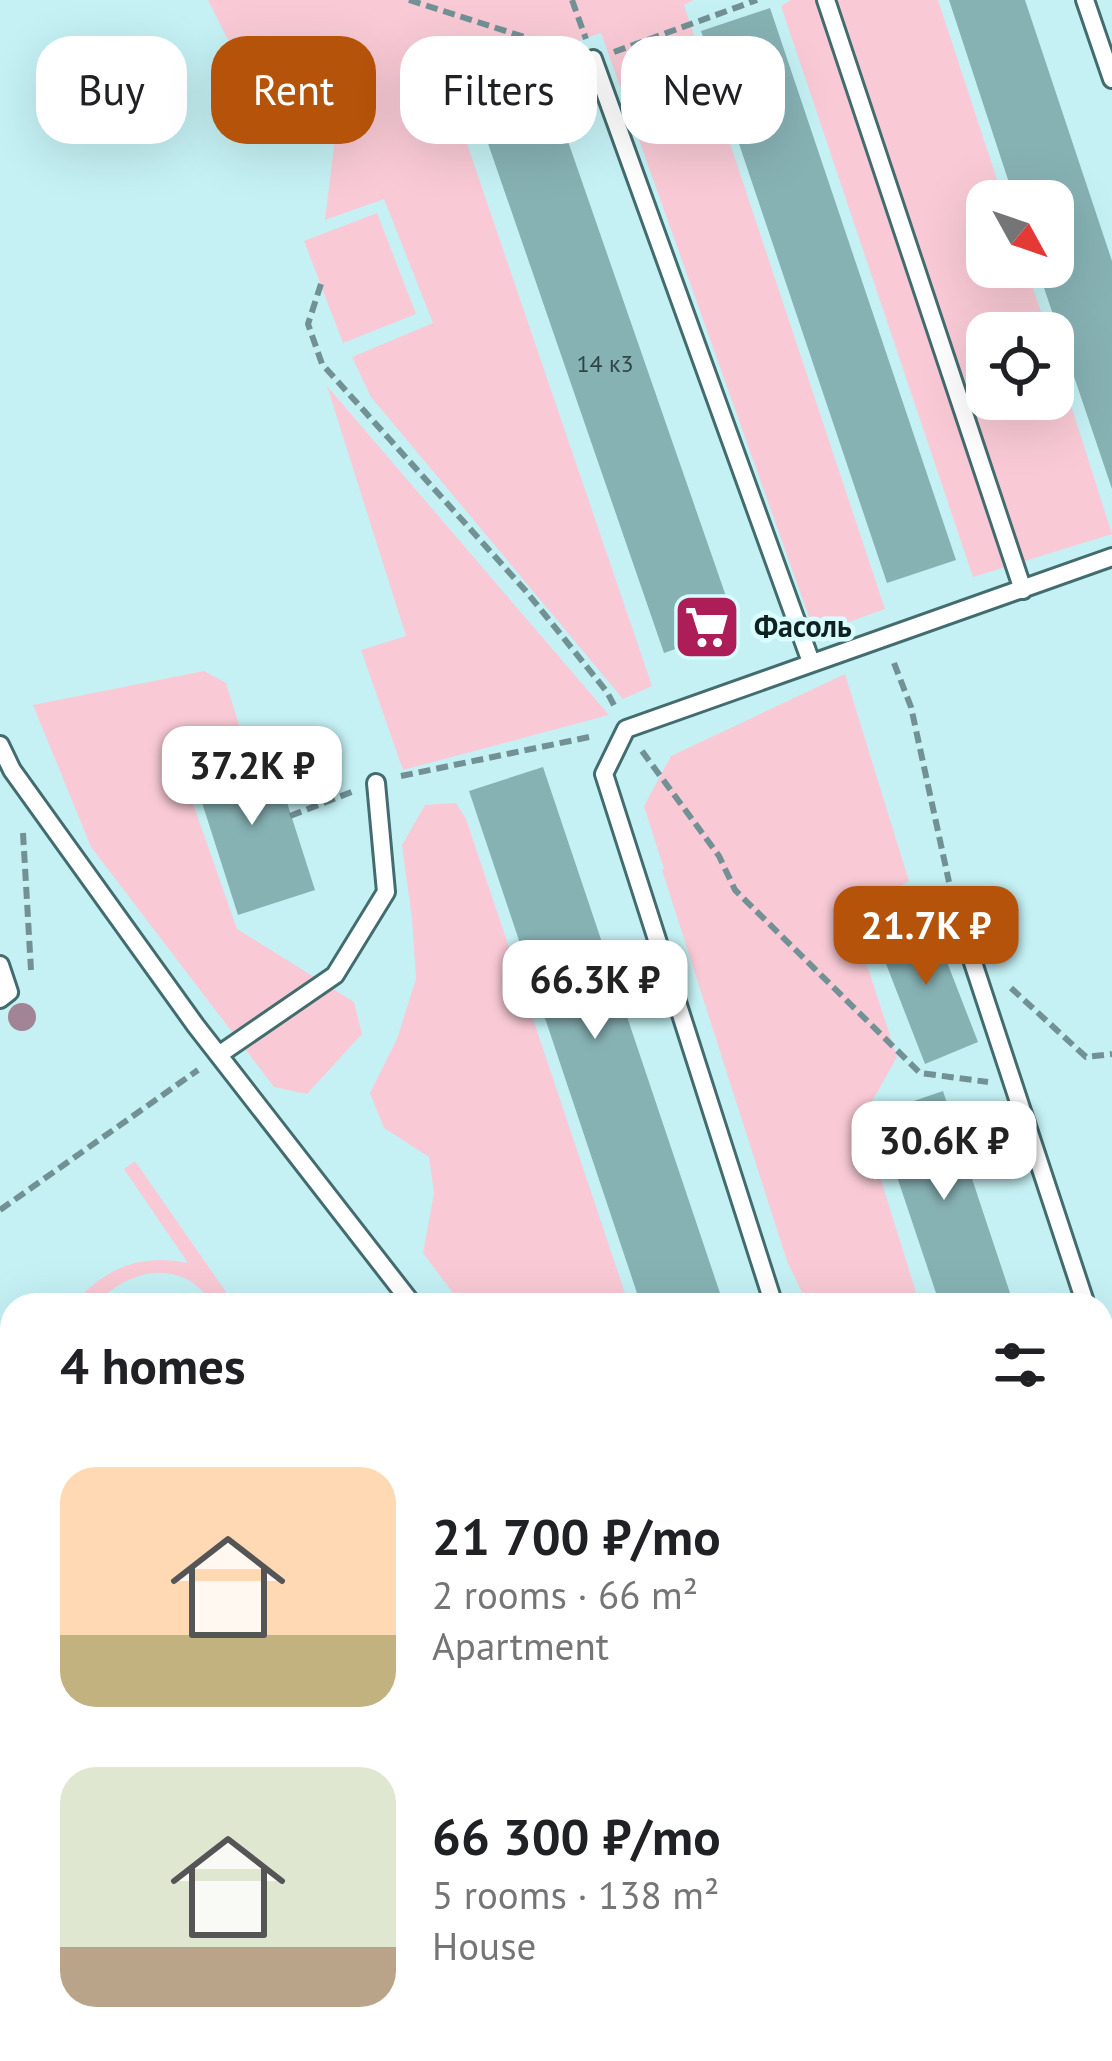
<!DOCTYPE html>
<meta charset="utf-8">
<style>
:root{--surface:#fff;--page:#f6f6f6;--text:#202124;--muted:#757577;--accent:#b45309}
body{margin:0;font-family:"PT Sans",sans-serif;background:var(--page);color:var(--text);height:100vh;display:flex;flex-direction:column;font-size:45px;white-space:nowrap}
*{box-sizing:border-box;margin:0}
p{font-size:39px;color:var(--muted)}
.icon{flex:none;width:66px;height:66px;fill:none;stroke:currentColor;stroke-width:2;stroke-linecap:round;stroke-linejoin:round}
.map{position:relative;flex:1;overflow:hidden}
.panel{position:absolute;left:0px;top:1293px;width:1113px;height:768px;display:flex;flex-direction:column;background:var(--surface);border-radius:36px 36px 0 0;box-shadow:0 12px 48px #0002}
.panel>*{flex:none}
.guide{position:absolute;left:36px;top:36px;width:1041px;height:108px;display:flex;gap:24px}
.needle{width:78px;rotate:130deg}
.controls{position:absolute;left:966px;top:180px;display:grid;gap:24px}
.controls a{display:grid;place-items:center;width:108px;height:108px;border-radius:24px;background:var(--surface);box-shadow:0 12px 48px #0002;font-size:60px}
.price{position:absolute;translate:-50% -102px;padding:0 27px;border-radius:24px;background:#fff;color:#222;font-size:39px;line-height:78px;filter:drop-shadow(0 3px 6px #0008)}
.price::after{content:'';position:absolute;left:50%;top:72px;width:36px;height:27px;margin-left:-18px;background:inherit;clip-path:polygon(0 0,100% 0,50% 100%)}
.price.current{background:var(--accent);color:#fff}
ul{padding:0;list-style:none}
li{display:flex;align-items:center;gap:36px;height:300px;padding:0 60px}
li span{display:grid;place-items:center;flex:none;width:336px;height:240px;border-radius:36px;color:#555}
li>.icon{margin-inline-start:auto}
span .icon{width:144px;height:144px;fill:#fffc;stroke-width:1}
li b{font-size:51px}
h2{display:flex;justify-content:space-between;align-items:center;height:144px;padding:0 60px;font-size:51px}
.chip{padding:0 42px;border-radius:36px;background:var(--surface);box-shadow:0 12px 48px #0002;font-size:42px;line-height:108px}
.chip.current{background:var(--accent);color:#fff}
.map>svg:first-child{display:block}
.green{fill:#f9cad5}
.building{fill:#87b2b4}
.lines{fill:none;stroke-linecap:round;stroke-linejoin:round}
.lane-casing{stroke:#436c6f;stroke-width:22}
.path{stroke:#729194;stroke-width:6;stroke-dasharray:12 6;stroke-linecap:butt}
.lane{stroke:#fff;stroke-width:16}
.tree{fill:#a18496}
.labels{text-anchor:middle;stroke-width:9;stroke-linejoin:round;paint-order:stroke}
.number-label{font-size:24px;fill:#2e4546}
.poi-label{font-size:30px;font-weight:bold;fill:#102122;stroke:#d9fdff;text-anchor:start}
</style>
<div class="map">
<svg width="1112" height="2061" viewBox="0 0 1112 2061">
<rect width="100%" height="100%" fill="#c5f1f4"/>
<path class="green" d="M 208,0 L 694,0 L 684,5 L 885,609 L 815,634 L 601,33 L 448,88 L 652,686 L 623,699 L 371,397 L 352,357 L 433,323 L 384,199 L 325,220 L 337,122 L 243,70 Z
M 791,0 L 938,0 L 1004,201 L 987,201 L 987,267 L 1026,267 L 1048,333 L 987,333 L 987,399 L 1053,399 L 1053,349 L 1112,534 L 973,577 L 781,6 Z
M 377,213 L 416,314 L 343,343 L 304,241 Z
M 327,386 L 609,715 L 403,770 L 361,650 L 406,636 Z
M 204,671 L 226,683 L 240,728 L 176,755 L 237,929 L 354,1002 L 362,1034 L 307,1094 L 274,1087 L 91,847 L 33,705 Z
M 845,674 L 909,881 L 851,916 L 897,1057 L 862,1119 L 920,1305 L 808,1305 L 787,1261 L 662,870 L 664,869 L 644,806 L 671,756 Z
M 456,803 L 466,819 L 629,1305 L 462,1305 L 423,1253 L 434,1193 L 429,1157 L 384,1128 L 370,1093 L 397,1039 L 416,979 L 412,919 L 402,845 L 425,805 Z
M 135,1161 L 235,1305 C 202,1305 210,1290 184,1278 C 152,1263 116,1282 94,1305 L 73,1305 C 104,1268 141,1253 188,1263 L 124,1169 Z"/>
<path class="building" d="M 949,0 L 1025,0 L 1112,261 L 1112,489 L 1037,267 L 1053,267 L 1053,201 L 1015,201 Z
M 770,8 L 956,560 L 887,583 L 701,31 Z
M 545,75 L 737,628 L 664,653 L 473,100 Z
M 267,740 L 315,890 L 238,915 L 190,765 Z
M 543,767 L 724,1305 L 641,1305 L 469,791 Z
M 928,913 L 978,1042 L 925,1064 L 874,933 Z
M 943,1091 L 988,1227 L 1014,1305 L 940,1305 L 876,1114 Z
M 1101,1571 L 1112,1601 L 1111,1822 L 1101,1791 Z
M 0,1578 L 12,1597 L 12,1704 L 0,1686 Z
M 1112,1910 L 1112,2057 L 1111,2057 L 1101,2026 L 1101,1914 Z
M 418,2049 L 513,2049 L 501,2061 L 406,2061 Z"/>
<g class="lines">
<defs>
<path id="lane" d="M 826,0 L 1023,590
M 1085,0 L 1112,79
M 593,59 L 811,662
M 0,745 L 12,770 L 196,1026 L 413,1305
M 955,908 L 1086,1305
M 0,965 L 9,992 L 0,999
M 220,1054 L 335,975 L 386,892 L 376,783
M 774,1305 L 604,774 L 626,729 L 1112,557
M 1101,1351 L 1112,1385
M 0,1463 L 12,1455
M 978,2049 L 987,2061
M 727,2061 L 739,2049"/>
</defs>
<use href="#lane" class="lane-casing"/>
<path class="path" d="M 409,0 L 571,52
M 572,0 L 586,39
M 614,52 L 757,0
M 321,284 L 308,324 L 322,364 L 525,590 L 607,692 L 616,709
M 894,663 L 911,707 L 949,882
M 642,751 L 719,856 L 735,890 L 920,1073 L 988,1082
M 401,776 L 594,736
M 290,816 L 354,791
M 23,833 L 31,970
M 1011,988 L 1086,1057 L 1112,1054
M 0,1210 L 198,1070
M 0,1724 L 12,1743
M 1101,1890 L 1112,1887
M 0,1918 L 12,1918
M 781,2050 L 792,2061"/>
<use href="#lane" class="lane"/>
</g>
<circle class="tree" cx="22" cy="1017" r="14"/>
<defs>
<symbol id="supermarket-square" viewBox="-11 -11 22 22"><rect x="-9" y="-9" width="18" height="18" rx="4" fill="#ad1e59" stroke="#d9fdff"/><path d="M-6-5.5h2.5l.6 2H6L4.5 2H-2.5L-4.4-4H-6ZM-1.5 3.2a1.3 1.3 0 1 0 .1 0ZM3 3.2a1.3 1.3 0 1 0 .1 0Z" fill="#fff"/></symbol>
</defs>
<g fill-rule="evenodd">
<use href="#supermarket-square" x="669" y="589" width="76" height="76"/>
</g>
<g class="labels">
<g class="number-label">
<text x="605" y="372">14 к3</text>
</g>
<g class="poi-label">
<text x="754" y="637">Фасоль</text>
</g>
</g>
</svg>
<div class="controls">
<a><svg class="needle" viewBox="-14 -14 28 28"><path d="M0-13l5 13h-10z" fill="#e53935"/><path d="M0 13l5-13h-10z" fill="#757577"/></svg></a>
<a><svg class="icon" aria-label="locate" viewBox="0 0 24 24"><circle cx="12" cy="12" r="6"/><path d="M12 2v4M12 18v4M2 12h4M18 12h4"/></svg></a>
</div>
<b class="price" style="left:252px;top:828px">37.2K ₽</b>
<b class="price current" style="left:926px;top:988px">21.7K ₽</b>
<b class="price" style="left:595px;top:1042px">66.3K ₽</b>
<b class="price" style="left:944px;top:1203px">30.6K ₽</b>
<div class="guide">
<a class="chip">Buy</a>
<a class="chip current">Rent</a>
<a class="chip">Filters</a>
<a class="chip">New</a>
</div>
<section class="panel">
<h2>4 homes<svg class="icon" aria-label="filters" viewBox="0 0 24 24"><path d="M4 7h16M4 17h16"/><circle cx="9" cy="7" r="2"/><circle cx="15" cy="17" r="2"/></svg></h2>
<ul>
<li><span style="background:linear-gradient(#ffd9b3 70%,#c2b280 0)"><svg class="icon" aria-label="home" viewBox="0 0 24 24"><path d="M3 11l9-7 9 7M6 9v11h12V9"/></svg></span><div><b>21 700 ₽/mo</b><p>2 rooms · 66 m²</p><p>Apartment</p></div></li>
<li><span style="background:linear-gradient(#dfe7d0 75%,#b9a48a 0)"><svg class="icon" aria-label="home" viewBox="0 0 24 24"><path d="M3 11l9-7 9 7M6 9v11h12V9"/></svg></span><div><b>66 300 ₽/mo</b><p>5 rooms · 138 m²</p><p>House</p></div></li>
</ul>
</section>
</div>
